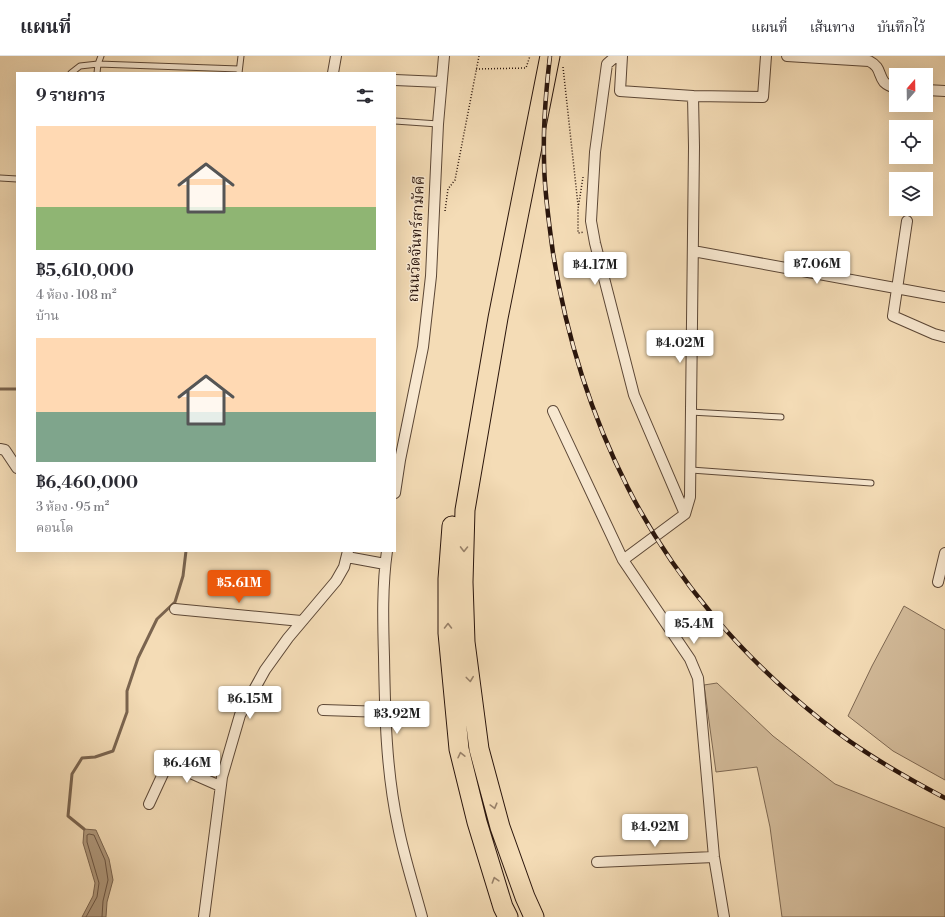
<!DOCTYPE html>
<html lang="th">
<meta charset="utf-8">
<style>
:root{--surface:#fff;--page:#f7f7f7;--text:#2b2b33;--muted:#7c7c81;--line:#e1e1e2;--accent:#ea580c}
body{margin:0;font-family:"Libre Bodoni","Noto Serif Thai",serif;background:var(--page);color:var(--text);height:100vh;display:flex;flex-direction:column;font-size:15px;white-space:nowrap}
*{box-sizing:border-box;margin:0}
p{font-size:13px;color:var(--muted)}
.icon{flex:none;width:22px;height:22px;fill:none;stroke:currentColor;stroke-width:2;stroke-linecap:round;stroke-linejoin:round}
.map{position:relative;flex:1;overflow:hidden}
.panel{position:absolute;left:16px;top:16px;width:380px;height:480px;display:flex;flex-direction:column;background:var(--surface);border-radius:0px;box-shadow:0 4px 16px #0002}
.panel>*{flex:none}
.needle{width:26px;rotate:20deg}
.fabs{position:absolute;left:889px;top:12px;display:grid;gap:8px}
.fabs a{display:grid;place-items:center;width:44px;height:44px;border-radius:0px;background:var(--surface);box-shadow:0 4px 16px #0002;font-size:20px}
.price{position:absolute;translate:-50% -34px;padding:0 9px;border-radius:4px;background:#fff;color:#222;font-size:13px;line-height:26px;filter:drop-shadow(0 1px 2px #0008)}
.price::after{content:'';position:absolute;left:50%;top:24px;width:12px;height:9px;margin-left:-6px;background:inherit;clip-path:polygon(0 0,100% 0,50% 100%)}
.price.current{background:var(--accent);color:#fff}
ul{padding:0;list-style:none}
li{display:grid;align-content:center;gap:8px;height:212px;padding:0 20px}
li span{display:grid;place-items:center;height:124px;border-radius:0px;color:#555}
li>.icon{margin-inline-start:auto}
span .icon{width:72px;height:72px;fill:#fffc;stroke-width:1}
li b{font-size:17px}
h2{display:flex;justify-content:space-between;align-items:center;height:48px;padding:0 20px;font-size:17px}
header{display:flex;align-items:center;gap:24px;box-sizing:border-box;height:56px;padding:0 20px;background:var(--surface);border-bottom:1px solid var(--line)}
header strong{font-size:19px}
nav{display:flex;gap:22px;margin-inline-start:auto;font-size:14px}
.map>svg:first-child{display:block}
.green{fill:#d2ba99;stroke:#7e6852}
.water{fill:#af987c;stroke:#7a644f}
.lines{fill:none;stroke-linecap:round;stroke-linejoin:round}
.shore{stroke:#6c5644;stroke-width:1}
.stream{stroke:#7a644f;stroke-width:3}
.lane-casing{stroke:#5c4736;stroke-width:7}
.street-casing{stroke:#5c4736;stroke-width:12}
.highway-casing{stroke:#2a150c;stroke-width:21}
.path{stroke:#2a150c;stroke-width:1.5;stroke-dasharray:1 2;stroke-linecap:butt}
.lane{stroke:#f8e8d0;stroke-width:5}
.street{stroke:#f8e8d0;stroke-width:10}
.highway{stroke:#f4dcb6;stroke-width:19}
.rail-casing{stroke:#2a150c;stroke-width:4.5}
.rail{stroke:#f8e8d0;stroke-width:3;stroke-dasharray:9;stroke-linecap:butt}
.oneway{stroke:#99826a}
.labels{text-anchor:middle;stroke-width:3;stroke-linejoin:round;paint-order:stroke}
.street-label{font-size:15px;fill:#2a150c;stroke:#f8e8d0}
</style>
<header>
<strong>แผนที่</strong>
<nav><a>แผนที่</a><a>เส้นทาง</a><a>บันทึกไว้</a></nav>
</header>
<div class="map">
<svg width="945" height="861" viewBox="0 0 945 861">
<rect width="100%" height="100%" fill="#f4dcb6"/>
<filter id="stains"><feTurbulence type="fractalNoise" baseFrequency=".005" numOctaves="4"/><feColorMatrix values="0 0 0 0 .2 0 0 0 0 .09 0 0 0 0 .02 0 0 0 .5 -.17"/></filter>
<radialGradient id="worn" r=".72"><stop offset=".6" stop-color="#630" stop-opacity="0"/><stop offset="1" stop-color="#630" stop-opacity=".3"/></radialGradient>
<path class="green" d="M 904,550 L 945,574 L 945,724 L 893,695 L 848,660 L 872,610 Z
M 717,627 L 773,680 L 835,728 L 945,772 L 945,861 L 782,861 L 770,771 L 757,711 L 716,716 L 704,629 Z"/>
<path class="water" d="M 84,773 L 96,774 L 109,803 L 113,824 L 107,846 L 106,861 L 82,861 L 93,840 L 95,827 L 83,787 Z"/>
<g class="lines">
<path class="shore" d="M 86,861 L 97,841 L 99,827 L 87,786 L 87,779 L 89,778 L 94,779 L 105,804 L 108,824 L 103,845 L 102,861"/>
<path class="stream" d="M 0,333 L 17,333
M 84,773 L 68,760 L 72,718 L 82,702 L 95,701 L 113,695 L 127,656 L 127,635 L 138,602 L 157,563 L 175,546 L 183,520 L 186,495"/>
<defs>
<path id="lane" d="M 71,17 L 80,10 L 98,8 L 101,0
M 97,17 L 98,8 L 239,13
M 239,17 L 241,0
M 395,65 L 438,68
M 0,122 L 17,123
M 690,356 L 781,361
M 691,414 L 871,427"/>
<path id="street" d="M 616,0 L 607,8 L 595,96 L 591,165 L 595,187 L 634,339 L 685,458
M 622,0 L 620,35 L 693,40 L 694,91 L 690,441 L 685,458 L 623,504
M 787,0 L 869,5 C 881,11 878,18 884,26 C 887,29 892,31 896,32
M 333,17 L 336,0
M 395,24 L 441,26
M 926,34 L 945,35
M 693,40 L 763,41 L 766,0
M 907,165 L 893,260 L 934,278 L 945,281
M 693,195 L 945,241
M 553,355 L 623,504 L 690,603 L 698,622 L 714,801 L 724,861
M 0,393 L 5,394 L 17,412
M 395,437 L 400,404 L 423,291 L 431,220 L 438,68 L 444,0
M 387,495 C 382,530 383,566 384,601 C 385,658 386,714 398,770 C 404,801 414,831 422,861
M 347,501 L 385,508
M 938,526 L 945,497
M 175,553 L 301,565
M 323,654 L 385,656
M 163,705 L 220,730
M 149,748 L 168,707
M 597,806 L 714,801
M 204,861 L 222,721 L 240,659 L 265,614 L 288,582 L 336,525 L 344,511 L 348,495"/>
<path id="highway" d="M 452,470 L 448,523 L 448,577 L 459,693 L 477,766 L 503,851 L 508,861
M 534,861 L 525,841 L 500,771 L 479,693 L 465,586 L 463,526 L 465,454 L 498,262 L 550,0"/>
</defs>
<use href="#lane" class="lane-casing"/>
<use href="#street" class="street-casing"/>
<use href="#highway" class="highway-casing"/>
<path class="path" d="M 563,11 L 578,149
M 476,13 L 526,12 L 530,0
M 583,121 L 578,153 L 578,177 L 584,176
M 445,155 L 448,133 L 455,124 L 479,0"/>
<use href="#lane" class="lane"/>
<use href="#street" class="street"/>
<use href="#highway" class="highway"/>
<defs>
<path id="rail" d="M 550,0 C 546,34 543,69 544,103 C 544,135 549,166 553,197 C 566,279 591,359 628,432 C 673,521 742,601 820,663 C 858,694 901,719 945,742"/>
</defs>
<use href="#rail" class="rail-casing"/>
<use href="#rail" class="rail"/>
</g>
<defs><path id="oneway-chevron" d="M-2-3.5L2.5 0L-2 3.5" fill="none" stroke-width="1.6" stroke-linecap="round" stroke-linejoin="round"/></defs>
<g class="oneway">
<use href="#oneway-chevron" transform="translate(464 493) rotate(91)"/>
<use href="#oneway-chevron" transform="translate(448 570) rotate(-90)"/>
<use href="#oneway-chevron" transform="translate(470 623) rotate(83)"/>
<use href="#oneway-chevron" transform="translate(461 699) rotate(-103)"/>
<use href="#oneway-chevron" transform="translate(494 750) rotate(75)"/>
<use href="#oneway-chevron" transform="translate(495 824) rotate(-107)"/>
</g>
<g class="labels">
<g class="street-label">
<text transform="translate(416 183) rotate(-87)" y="5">ถนนวัดจันทร์สามัคคี</text>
</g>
</g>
<rect width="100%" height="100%" filter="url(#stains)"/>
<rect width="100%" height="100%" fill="url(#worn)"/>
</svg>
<div class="fabs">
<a><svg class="needle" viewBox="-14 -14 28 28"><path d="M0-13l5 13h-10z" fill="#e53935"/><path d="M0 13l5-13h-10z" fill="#7c7c81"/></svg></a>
<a><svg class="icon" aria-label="locate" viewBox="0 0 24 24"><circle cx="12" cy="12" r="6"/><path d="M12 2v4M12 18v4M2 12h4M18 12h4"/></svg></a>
<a><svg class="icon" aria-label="layers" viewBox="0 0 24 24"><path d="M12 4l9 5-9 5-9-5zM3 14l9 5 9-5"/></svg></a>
</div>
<b class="price" style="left:817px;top:229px">฿7.06M</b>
<b class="price" style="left:595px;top:230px">฿4.17M</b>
<b class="price" style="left:680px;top:308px">฿4.02M</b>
<b class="price current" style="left:239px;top:548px">฿5.61M</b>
<b class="price" style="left:694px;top:589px">฿5.4M</b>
<b class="price" style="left:250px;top:664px">฿6.15M</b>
<b class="price" style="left:397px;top:679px">฿3.92M</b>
<b class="price" style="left:187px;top:728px">฿6.46M</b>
<b class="price" style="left:655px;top:792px">฿4.92M</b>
<section class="panel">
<h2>9 รายการ<svg class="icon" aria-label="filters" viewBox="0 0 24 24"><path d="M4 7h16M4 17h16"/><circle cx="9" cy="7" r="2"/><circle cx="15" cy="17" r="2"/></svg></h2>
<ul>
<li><span style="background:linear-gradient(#ffd9b3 65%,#8fb573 0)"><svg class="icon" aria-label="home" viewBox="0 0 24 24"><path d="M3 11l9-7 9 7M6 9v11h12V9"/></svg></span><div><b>฿5,610,000</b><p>4 ห้อง · 108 m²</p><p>บ้าน</p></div></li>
<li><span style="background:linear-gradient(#ffd9b3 60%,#7fa58c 0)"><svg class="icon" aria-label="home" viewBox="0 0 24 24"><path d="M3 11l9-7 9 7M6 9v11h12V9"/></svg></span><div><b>฿6,460,000</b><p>3 ห้อง · 95 m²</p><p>คอนโด</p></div></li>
</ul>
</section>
</div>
